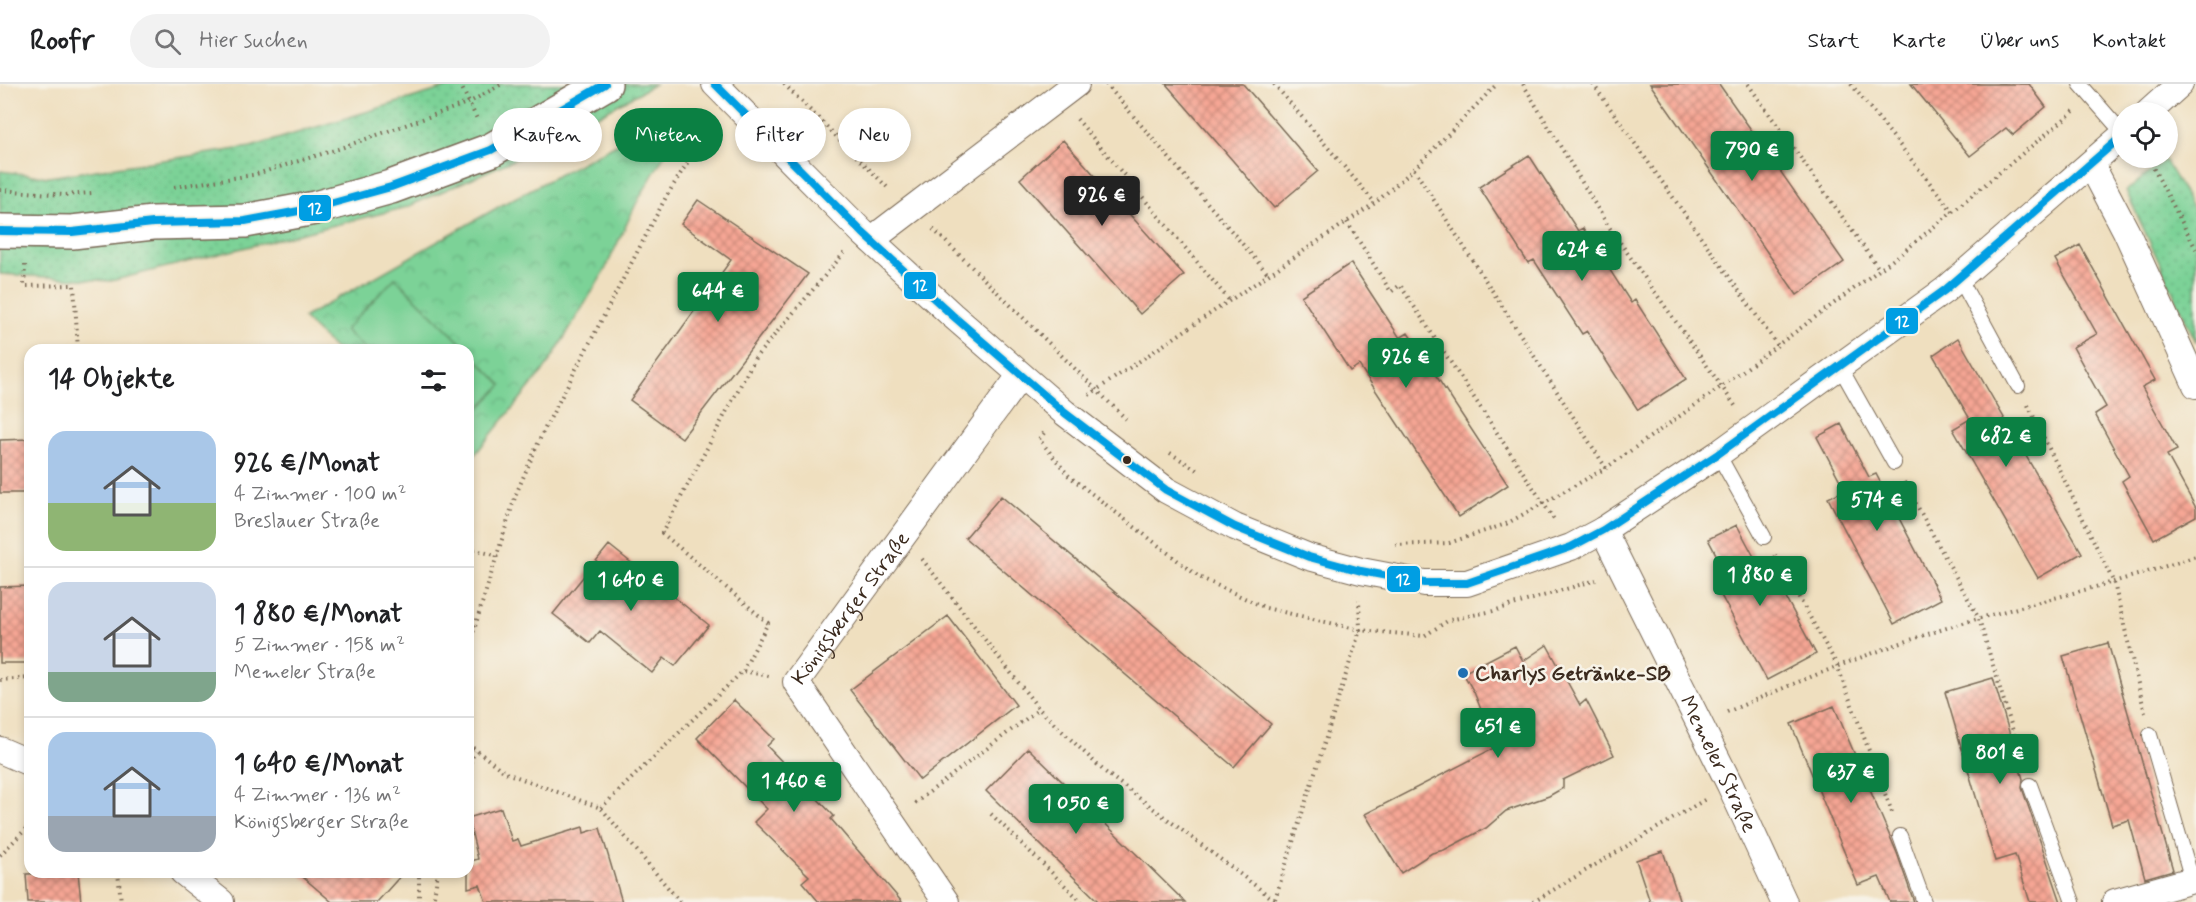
<!DOCTYPE html>
<html lang="de">
<meta charset="utf-8">
<style>
:root{--surface:#fff;--page:#f2f2f2;--text:#202124;--muted:#757577;--line:#e0e0e0;--accent:#0b8043}
body{margin:0;font-family:Mynerve,sans-serif;background:var(--page);color:var(--text);height:100vh;display:flex;flex-direction:column;font-size:22px;white-space:nowrap}
*{box-sizing:border-box;margin:0}
p{font-size:20px;color:var(--muted)}
.icon{flex:none;width:33px;height:33px;fill:none;stroke:currentColor;stroke-width:2;stroke-linecap:round;stroke-linejoin:round}
.map{position:relative;flex:1;overflow:hidden}
.sheet{position:absolute;left:24px;top:260px;width:450px;height:534px;display:flex;flex-direction:column;background:var(--surface);border-radius:18px;box-shadow:0 3px 9px #0003}
.sheet>*{flex:none}
.banner{position:absolute;left:492px;top:24px;width:570px;height:54px;display:flex;gap:12px}
.fabs{position:absolute;left:2112px;top:18px;display:grid;gap:12px}
.fabs a{display:grid;place-items:center;width:66px;height:66px;border-radius:50%;background:var(--surface);box-shadow:0 3px 9px #0003;font-size:30px}
.price{position:absolute;translate:-50% -51px;padding:0 14px;border-radius:6px;background:var(--accent);color:#fff;font-size:20px;line-height:39px;filter:drop-shadow(0 2px 3px #0008)}
.price::after{content:'';position:absolute;left:50%;top:36px;width:18px;height:14px;margin-left:-9px;background:inherit;clip-path:polygon(0 0,100% 0,50% 100%)}
.price.on{background:#222;color:#fff}
ul{padding:0;list-style:none}
li{display:flex;align-items:center;gap:18px;height:150px;padding:0 24px}
li+li{border-top:2px solid var(--line)}
li span{display:grid;place-items:center;flex:none;width:168px;height:120px;border-radius:18px;color:#555}
li>.icon{margin-inline-start:auto}
span .icon{width:72px;height:72px;fill:#fffc;stroke-width:1}
li b{font-size:26px}
h2{display:flex;justify-content:space-between;align-items:center;height:72px;padding:0 24px;font-size:26px}
.chip{padding:0 21px;border-radius:27px;background:var(--surface);box-shadow:0 3px 9px #0003;font-size:21px;line-height:54px}
.chip.on{background:var(--accent);color:#fff}
header{display:flex;align-items:center;gap:36px;box-sizing:border-box;height:84px;padding:0 30px;background:var(--surface);border-bottom:2px solid var(--line)}
header strong{font-size:28px}
nav{display:flex;gap:33px;margin-inline-start:auto;font-size:21px}
.search{width:420px;height:54px;background:var(--page);display:flex;align-items:center;gap:15px;box-sizing:border-box;padding:0 21px;border-radius:33px;color:var(--muted);font-size:22px}
.map>svg:first-child{display:block}
.grass{fill:url(#grass-dots);stroke:#5b7e5a;stroke-width:1.5}
.park{fill:url(#park-crowns);stroke:#5b7e5a;stroke-width:1.5}
.pitch{fill:#7bd297;stroke:#5b7e5a;stroke-width:1.5}
.building{fill:url(#building-cross-hatch)}
.lines{fill:none;stroke-linecap:round;stroke-linejoin:round}
.lane-casing{stroke:#7a6956;stroke-width:16}
.street-casing{stroke:#7a6956;stroke-width:28}
.secondary-casing{stroke:#7a6956;stroke-width:36}
.path{stroke:#7a6956;stroke-width:4;stroke-dasharray:1.5 4.5;stroke-linecap:butt}
.lane{stroke:#fff;stroke-width:14}
.street{stroke:#fff;stroke-width:26}
.secondary{stroke:#fff;stroke-width:33}
.bus-1-casing{stroke:#f7f3e8;stroke-width:12}
.bus-1{stroke:#009ee3;stroke-width:8}
.bus-dot{fill:#3b2a1e;stroke:#f7f3e8;stroke-width:2}
.poi-dot{fill:#1f6fb2;stroke:#f7f3e8;stroke-width:2}
.labels{text-anchor:middle;stroke-width:5;stroke-linejoin:round;paint-order:stroke}
.street-label{font-size:21px;fill:#3b2a1e;stroke:#f7f3e8}
.poi-label{font-size:21px;font-weight:bold;fill:#3b2a1e;stroke:#f7f3e8;text-anchor:start}
.line-badge{stroke:#f7f3e8;stroke-width:2}
.badge-label{font-size:16px;text-anchor:middle;font-weight:bold;fill:#fff}
</style>
<header>
<strong>Roofr</strong>
<div class="search"><svg class="icon" aria-label="search" viewBox="0 0 24 24"><circle cx="10" cy="10" r="6"/><path d="M15 15l6 6"/></svg>Hier suchen</div>
<nav><a>Start</a><a>Karte</a><a>Über uns</a><a>Kontakt</a></nav>
</header>
<div class="map">
<svg width="2196" height="818" viewBox="0 0 2196 818">
<defs>
<pattern id="grass-dots" width="8" height="8" patternUnits="userSpaceOnUse" patternTransform="scale(1.5)"><rect width="8" height="8" fill="#7bd297"/><path d="M2 2h.1M6 6h.1" fill="none" stroke="#6bb482" stroke-width="1.8" stroke-linecap="round"/></pattern>
<pattern id="park-crowns" width="20" height="18" patternUnits="userSpaceOnUse" patternTransform="scale(1.5)"><rect width="20" height="18" fill="#7bd297"/><path d="M2 6a3 3 0 1 1 6 0M12 15a3 3 0 1 1 6 0" fill="none" stroke="#6bb482"/></pattern>
<pattern id="building-cross-hatch" width="8" height="8" patternUnits="userSpaceOnUse" patternTransform="scale(1.5)"><rect width="8" height="8" fill="#f6a694"/><path d="M0 0l8 8M0 8l8-8" fill="none" stroke="#c88778"/></pattern>
</defs>
<rect width="100%" height="100%" fill="#f7f3e8"/>
<filter id="ink" filterUnits="userSpaceOnUse"><feTurbulence type="fractalNoise" baseFrequency=".0167" numOctaves="2"/><feDisplacementMap in="SourceGraphic" scale="12" xChannelSelector="R" yChannelSelector="G"/><feConvolveMatrix kernelMatrix="1 2 1 2 8 2 1 2 1" color-interpolation-filters="sRGB"/></filter>
<filter id="wash" filterUnits="userSpaceOnUse"><feTurbulence type="fractalNoise" baseFrequency=".008" numOctaves="4" result="noise"/><feDisplacementMap in="SourceGraphic" scale="24" xChannelSelector="R" yChannelSelector="G"/><feGaussianBlur stdDeviation="1.35" result="paint"/><feColorMatrix in="noise" values="0 0 0 0 0 0 0 0 0 0 0 0 0 0 0 0 0 1.4 0 .05"/><feComposite in="paint" operator="in"/></filter>
<g filter="url(#wash)">
<rect width="100%" height="100%" fill="#efdfbf"/>
<path class="grass" d="M 458,0 L 655,0 L 536,66 L 407,123 L 111,197 L 0,190 L 0,87 L 49,93 L 251,63 Z
M 2165,76 L 2196,130 L 2196,258 L 2126,107 Z"/>
<path class="park" d="M 643,46 L 666,68 L 636,120 L 604,188 L 547,282 L 468,379 L 468,266 L 335,265 L 303,234 L 509,117 Z"/>
<path class="pitch" d="M 395,194 L 467,265 L 365,265 L 345,246 Z
M 468,267 L 502,301 L 468,335 Z"/>
<g id="blocks">
<path class="building" d="M 1166,0 L 1243,0 L 1318,87 L 1274,124 Z
M 1650,0 L 1719,0 L 1844,178 L 1797,211 Z
M 1911,0 L 2029,0 L 2046,23 L 2013,51 L 2006,44 L 1970,72 Z
M 1063,56 L 1184,191 L 1140,230 L 1020,95 Z
M 1529,71 L 1578,147 L 1583,144 L 1631,219 L 1635,216 L 1686,295 L 1638,326 L 1587,247 L 1582,250 L 1534,176 L 1528,179 L 1479,103 Z
M 698,116 L 808,190 L 682,354 L 630,316 L 731,176 L 681,140 Z
M 2080,161 L 2155,296 L 2142,303 L 2177,366 L 2167,371 L 2196,424 L 2196,432 L 2154,455 L 2122,397 L 2129,392 L 2095,330 L 2106,323 L 2073,263 L 2097,250 L 2055,175 Z
M 1351,179 L 1400,254 L 1408,249 L 1508,401 L 1459,433 L 1359,281 L 1350,287 L 1301,212 Z
M 1958,254 L 2082,469 L 2038,494 L 1953,345 L 1970,335 L 1933,271 Z
M 1841,340 L 1869,393 L 1876,390 L 1941,515 L 1894,540 L 1828,414 L 1845,406 L 1817,353 Z
M 30,355 L 30,409 L 0,409 L 0,356 Z
M 1001,412 L 1271,640 L 1234,683 L 965,454 Z
M 1737,441 L 1759,482 L 1766,477 L 1816,570 L 1767,596 L 1717,504 L 1730,497 L 1708,455 Z
M 609,461 L 709,541 L 675,582 L 664,574 L 652,589 L 600,547 L 590,559 L 553,530 Z
M 30,502 L 30,579 L 0,579 L 0,503 Z
M 948,532 L 1016,621 L 920,696 L 850,606 Z
M 2108,559 L 2173,786 L 2145,794 L 2129,736 L 2112,741 L 2063,572 Z
M 1547,561 L 1580,621 L 1586,616 L 1614,671 L 1563,696 L 1563,704 L 1549,712 L 1506,727 L 1486,744 L 1444,766 L 1432,769 L 1401,789 L 1365,730 L 1496,663 L 1474,608 L 1463,589 L 1515,562 L 1523,577 Z
M 1993,594 L 2023,695 L 2022,704 L 2061,818 L 2030,818 L 2015,771 L 1995,777 L 1945,608 Z
M 734,616 L 774,655 L 767,662 L 834,732 L 831,735 L 902,818 L 819,818 L 802,798 L 809,792 L 754,738 L 767,725 L 697,654 Z
M 1834,622 L 1897,769 L 1914,818 L 1890,818 L 1879,793 L 1858,801 L 1791,640 Z
M 1028,664 L 1128,762 L 1185,818 L 1099,818 L 986,707 Z
M 501,724 L 512,757 L 518,755 L 521,762 L 583,743 L 584,749 L 600,744 L 622,818 L 486,818 L 480,801 L 468,804 L 468,778 L 478,775 L 468,734 Z
M 1663,767 L 1680,818 L 1650,818 L 1636,776 Z
M 78,788 L 81,818 L 28,818 L 26,790 Z
M 297,788 L 404,788 L 377,818 L 332,818 Z"/>
</g>
</g>
<g filter="url(#ink)">
<use href="#blocks" fill-opacity="0" stroke="#7a6956" stroke-width="1.5"/>
<g class="lines">
<defs>
<path id="lane" d="M 2080,0 L 2122,48
M 1960,195 L 2018,302
M 1840,283 L 1894,379
M 1718,370 L 1764,453
M 2150,651 L 2192,796
M 2030,701 L 2073,818
M 1900,752 L 1924,818"/>
<g id="street">
<path d="M 715,0 L 863,149 L 952,231 L 1065,329 L 1166,406 L 1235,443 L 1309,473 L 1361,487 L 1424,499 L 1467,499 L 1571,463 L 1603,446 L 1718,370 L 1945,206 L 2122,52"/>
<path d="M 2149,28 L 2180,0"/>
<path d="M 2091,80 L 2126,147 L 2196,301"/>
<path d="M 871,156 L 1076,0"/>
<path id="s1" d="M 1603,446 L 1730,701 L 1784,818"/>
<path d="M 0,666 L 30,679"/>
<path d="M 183,788 L 221,818"/>
<path id="s2" d="M 946,818 L 796,598 L 1020,292"/>
<path d="M 2115,818 L 2196,795"/>
</g>
<path id="secondary" d="M 0,147 L 72,148 L 153,139 L 245,137 L 315,124 L 391,103 L 491,66 L 605,0"/>
</defs>
<use href="#lane" class="lane-casing"/>
<use href="#street" class="street-casing"/>
<use href="#secondary" class="secondary-casing"/>
<path class="path" d="M 460,0 L 477,35
M 784,0 L 890,106
M 1106,0 L 1268,190
M 1274,0 L 1375,119
M 1523,0 L 1607,140 L 1736,323
M 1593,0 L 1778,262
M 1748,0 L 1880,186
M 1851,0 L 1953,128
M 1077,35 L 1229,216
M 2148,74 L 2196,165
M 1414,85 L 1606,384
M 174,103 L 253,91 L 338,65 L 470,18 L 502,0
M 0,106 L 64,111 L 92,109
M 1347,138 L 1391,208 L 1400,201 L 1555,437
M 933,145 L 1126,335
M 25,181 L 24,202 L 74,201 L 78,266
M 1089,311 L 1375,119 L 1414,85 L 1497,0
M 2028,321 L 2114,499 L 2145,629
M 1044,349 L 1039,355 L 1069,392 L 1199,493 L 1266,524 L 1360,546 L 1424,552 L 1449,536 L 1493,527 L 1596,496
M 1170,369 L 1197,386
M 1904,398 L 1979,535 L 2023,680
M 1395,461 L 1449,459 L 1506,440 L 1606,384 L 1721,303 L 1902,169 L 2074,27
M 468,464 L 498,472
M 1775,471 L 1837,581 L 1893,731
M 922,475 L 1039,625 L 1105,688 L 1277,818
M 468,565 L 516,410 L 543,348 L 666,113 L 699,60 L 716,41
M 743,587 L 768,539 L 662,449 L 755,274 L 844,169
M 0,596 L 30,594
M 1727,628 C 1810,592 1893,559 1980,534 C 2052,514 2125,497 2196,472
M 468,660 L 506,689 L 601,724 L 680,818
M 468,684 L 475,667
M 915,719 L 1039,625
M 601,724 L 743,587 L 769,592
M 991,730 L 1082,818
M 0,771 L 30,741
M 118,788 L 121,818
M 416,788 L 419,791 L 419,818
M 1275,815 L 1360,546 L 1359,516
M 433,818 L 438,788
M 1533,818 L 1706,715"/>
<use href="#lane" class="lane"/>
<use href="#street" class="street"/>
<use href="#secondary" class="secondary"/>
<defs>
<path id="bus-1" d="M 715,0 L 863,149 L 952,231 L 1065,329 L 1166,406 L 1235,443 L 1309,473 L 1361,487 L 1424,499 L 1467,499 L 1571,463 L 1603,446 L 1718,370 L 1945,206 L 2122,52
M 0,147 L 72,148 L 153,139 L 245,137 L 315,124 L 391,103 L 491,66 L 605,0"/>
</defs>
<use href="#bus-1" class="bus-1-casing"/>
<use href="#bus-1" class="bus-1"/>
</g>
</g>
<circle class="bus-dot" cx="1127" cy="376" r="5"/>
<circle class="poi-dot" cx="1463" cy="589" r="6"/>
<g class="labels">
<g class="street-label">
<text dy="7" stroke="none"><textPath href="#s2" startOffset="358">Königsberger Straße</textPath></text>
<text dy="7" stroke="none"><textPath href="#s1" startOffset="261">Memeler Straße</textPath></text>
</g>
<g class="poi-label">
<text x="1475" y="596">Charlys Getränke-SB</text>
</g>
</g>
<g class="line-badge">
<rect x="298" y="110" width="34" height="28" rx="6" fill="#009ee3"/>
<rect x="903" y="187" width="34" height="29" rx="6" fill="#009ee3"/>
<rect x="1885" y="223" width="34" height="28" rx="6" fill="#009ee3"/>
<rect x="1386" y="481" width="35" height="28" rx="6" fill="#009ee3"/>
</g>
<g class="badge-label">
<text x="315" y="130">12</text>
<text x="920" y="207">12</text>
<text x="1902" y="243">12</text>
<text x="1403" y="501">12</text>
</g>
</svg>
<div class="fabs">
<a><svg class="icon" aria-label="locate" viewBox="0 0 24 24"><circle cx="12" cy="12" r="6"/><path d="M12 2v4M12 18v4M2 12h4M18 12h4"/></svg></a>
</div>
<b class="price" style="left:1752px;top:98px">790 €</b>
<b class="price on" style="left:1102px;top:143px">926 €</b>
<b class="price" style="left:1582px;top:198px">624 €</b>
<b class="price" style="left:718px;top:239px">644 €</b>
<b class="price" style="left:1406px;top:305px">926 €</b>
<b class="price" style="left:2006px;top:384px">682 €</b>
<b class="price" style="left:1877px;top:448px">574 €</b>
<b class="price" style="left:1760px;top:523px">1 880 €</b>
<b class="price" style="left:631px;top:528px">1 640 €</b>
<b class="price" style="left:1498px;top:675px">651 €</b>
<b class="price" style="left:2000px;top:701px">801 €</b>
<b class="price" style="left:1851px;top:720px">637 €</b>
<b class="price" style="left:794px;top:729px">1 460 €</b>
<b class="price" style="left:1076px;top:751px">1 050 €</b>
<div class="banner">
<a class="chip">Kaufen</a>
<a class="chip on">Mieten</a>
<a class="chip">Filter</a>
<a class="chip">Neu</a>
</div>
<section class="sheet">
<h2>14 Objekte<svg class="icon" aria-label="filters" viewBox="0 0 24 24"><path d="M4 7h16M4 17h16"/><circle cx="9" cy="7" r="2"/><circle cx="15" cy="17" r="2"/></svg></h2>
<ul>
<li><span style="background:linear-gradient(#a9c7e8 60%,#8fb573 0)"><svg class="icon" aria-label="home" viewBox="0 0 24 24"><path d="M3 11l9-7 9 7M6 9v11h12V9"/></svg></span><div><b>926 €/Monat</b><p>4 Zimmer · 100 m²</p><p>Breslauer Straße</p></div></li>
<li><span style="background:linear-gradient(#c9d6e8 75%,#7fa58c 0)"><svg class="icon" aria-label="home" viewBox="0 0 24 24"><path d="M3 11l9-7 9 7M6 9v11h12V9"/></svg></span><div><b>1 880 €/Monat</b><p>5 Zimmer · 158 m²</p><p>Memeler Straße</p></div></li>
<li><span style="background:linear-gradient(#a9c7e8 70%,#9aa5b1 0)"><svg class="icon" aria-label="home" viewBox="0 0 24 24"><path d="M3 11l9-7 9 7M6 9v11h12V9"/></svg></span><div><b>1 640 €/Monat</b><p>4 Zimmer · 136 m²</p><p>Königsberger Straße</p></div></li>
</ul>
</section>
</div>
